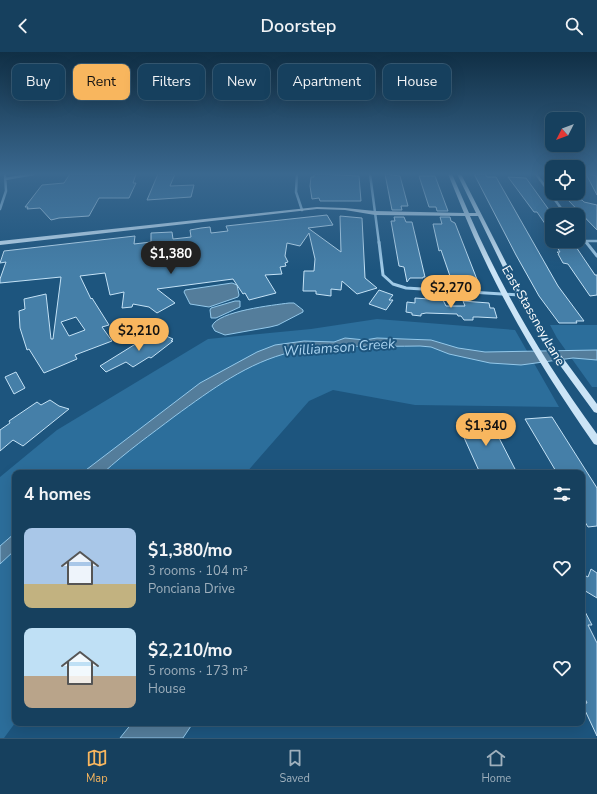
<!DOCTYPE html>
<meta charset="utf-8">
<style>
:root{--surface:#16405e;--page:#234b67;--text:#f1f3f6;--muted:#9eafbc;--line:#355973;--accent:#f8b65e}
body{margin:0;font-family:"Nunito Sans",sans-serif;background:var(--page);color:var(--text);height:100vh;display:flex;flex-direction:column;font-size:15px;white-space:nowrap}
*{box-sizing:border-box;margin:0}
p{font-size:13px;color:var(--muted)}
.icon{flex:none;width:22px;height:22px;fill:none;stroke:currentColor;stroke-width:2;stroke-linecap:round;stroke-linejoin:round}
.map{position:relative;flex:1;overflow:hidden}
.details{position:absolute;left:12px;top:418px;width:573px;height:256px;display:flex;flex-direction:column;background:var(--surface);border-radius:8px;box-shadow:0 4px 16px #0002,0 0 0 1px var(--line)}
.details>*{flex:none}
.top-card{position:absolute;left:12px;top:12px;width:573px;height:36px;display:flex;gap:8px}
.needle{width:26px;rotate:228deg}
.tools{position:absolute;left:545px;top:60px;display:grid;gap:8px}
.tools a{display:grid;place-items:center;width:40px;height:40px;border-radius:8px;background:var(--surface);box-shadow:0 4px 16px #0002,0 0 0 1px var(--line);font-size:20px}
.price{position:absolute;translate:-50% -34px;padding:0 9px;border-radius:14px;background:var(--accent);color:#111;font-size:13px;line-height:26px;filter:drop-shadow(0 1px 2px #0008)}
.price::after{content:'';position:absolute;left:50%;top:24px;width:12px;height:9px;margin-left:-6px;background:inherit;clip-path:polygon(0 0,100% 0,50% 100%)}
.price.on{background:#222;color:#fff}
ul{padding:0;list-style:none}
li{display:flex;align-items:center;gap:12px;height:100px;padding:0 12px}
li span{display:grid;place-items:center;flex:none;width:112px;height:80px;border-radius:8px;color:#555}
li>.icon{margin-inline-start:auto}
span .icon{width:48px;height:48px;fill:#fffc;stroke-width:1}
li b{font-size:17px}
h2{display:flex;justify-content:space-between;align-items:center;height:48px;padding:0 12px;font-size:17px}
.tag{padding:0 14px;border-radius:8px;background:var(--surface);box-shadow:0 4px 16px #0002,0 0 0 1px var(--line);font-size:14px;line-height:36px}
.tag.on{background:var(--accent);color:#111}
header{display:flex;justify-content:space-between;align-items:center;height:52px;padding:0 12px;background:var(--surface);font-size:18px;font-weight:600}
.tabs{display:flex;justify-content:space-around;align-items:center;height:56px;border-top:1px solid var(--line);background:var(--surface);font-size:11px;color:var(--muted)}
.tabs a{display:grid;justify-items:center;gap:2px}
.tabs .on{color:var(--accent)}
.map>svg:first-child{display:block}
.green{fill:#2c6e9b}
.water{fill:#547d9b;stroke:#93c8ea}
.building{fill:#457fa8;stroke:#c4e2f6;fill-rule:evenodd}
.lines{fill:none;stroke-linecap:round;stroke-linejoin:round}
.street-far1{stroke:#a0cbe8;stroke-width:2.5}
.street{stroke:#a0cbe8;stroke-width:3}
.secondary{fill:#cbe4f6;fill-rule:evenodd}
.labels{text-anchor:middle;stroke-width:4;stroke-linejoin:round;paint-order:stroke}
.street-label{font-size:13px;fill:#fff;stroke:#1d557e}
.water-label{font-size:14px;font-style:italic;fill:#abd4f0;stroke:#1d557e}
</style>
<header><svg class="icon" aria-label="back" viewBox="0 0 24 24"><path d="M15 5l-7 7 7 7"/></svg>Doorstep<svg class="icon" aria-label="search" viewBox="0 0 24 24"><circle cx="10" cy="10" r="6"/><path d="M15 15l6 6"/></svg></header>
<div class="map">
<svg width="597" height="686" viewBox="0 0 597 686">
<rect width="100%" height="100%" fill="#1d557e"/>
<path class="green" d="M 377,267 L 515,278 L 559,355 L 415,353 L 333,338 L 309,349 L 246,421 L 15,421 L 15,671 L 4,686 L 0,686 L 0,425 L 57,378 L 208,287 L 311,277 Z
M 550,273 L 597,273 L 597,335 L 592,335 L 557,286 Z"/>
<path class="water" d="M 232,231 L 237,233 L 239,243 L 238,245 L 209,255 L 190,252 L 184,240 L 185,238 Z
M 235,249 L 240,249 L 240,255 L 216,266 L 211,266 L 210,258 L 211,256 Z
M 289,251 L 294,251 L 303,258 L 303,260 L 278,273 L 270,275 L 225,283 L 215,279 L 212,274 C 218,259 274,253 289,251 Z
M 345,286 L 365,288 L 377,286 L 431,288 L 458,296 L 485,300 L 597,298 L 597,308 L 573,306 L 521,313 L 490,311 L 449,302 L 431,295 L 420,294 C 380,295 330,292 292,300 C 248,310 211,338 175,364 C 150,383 126,400 103,421 L 82,421 L 200,331 L 257,300 L 275,293 L 304,289 L 334,290 Z
M 15,481 L 15,498 L 0,512 L 0,494 Z
M 132,671 L 193,671 L 183,686 L 120,686 Z"/>
<path class="building" d="M 70,122 L 136,122 L 133,131 L 136,131 L 129,146 L 99,146 L 89,164 L 59,166 L 51,168 L 40,156 L 27,157 L 28,155 L 25,155 L 42,133 L 64,131 Z
M 158,122 L 175,122 L 170,134 L 194,133 L 191,145 L 147,148 Z
M 318,122 L 359,124 L 361,149 L 320,149 L 319,146 L 312,147 L 310,134 L 311,125 L 314,125 L 314,123 Z
M 385,122 L 400,124 L 408,154 L 401,154 L 402,158 L 392,158 Z
M 474,122 L 485,122 L 487,125 L 496,125 L 558,234 L 584,269 L 576,269 L 577,271 L 559,271 L 539,244 L 516,203 Z
M 586,122 L 597,124 L 597,143 Z
M 419,124 L 435,124 L 448,159 L 437,159 L 436,155 L 429,155 Z
M 508,125 L 526,126 L 552,162 L 552,182 L 537,160 L 534,160 Z
M 568,148 L 582,148 L 584,150 L 597,153 L 597,178 Z
M 327,163 L 333,173 L 308,176 L 341,200 L 340,164 L 362,166 L 365,226 L 377,236 L 357,242 L 342,229 L 341,238 L 331,237 L 331,244 L 316,242 L 316,239 L 303,239 L 304,219 L 314,219 L 315,207 L 309,181 L 300,194 L 287,191 L 285,204 L 288,210 L 285,211 L 286,214 L 280,215 L 282,222 L 265,223 L 276,241 L 249,248 L 245,241 L 243,242 L 233,227 L 157,237 L 175,251 L 157,261 L 149,255 L 133,252 L 132,255 L 122,256 L 124,240 L 110,243 L 105,221 L 80,224 L 91,247 L 92,246 L 109,273 L 102,275 L 112,289 L 75,303 L 77,307 L 44,321 L 29,297 L 27,298 L 20,276 L 19,259 L 25,257 L 24,247 L 46,242 L 51,287 L 53,287 L 61,225 L 0,231 L 0,227 L 6,210 L 0,211 L 4,199 L 135,184 L 134,192 L 151,190 L 151,181 L 172,180 L 173,187 L 191,185 L 190,178 L 201,176 L 210,175 L 211,181 L 228,179 L 226,174 ZM 76,265 L 85,278 L 69,284 L 61,270 Z
M 394,165 L 404,165 L 406,170 L 412,170 L 425,225 L 423,225 L 423,226 L 410,226 L 407,230 L 404,215 L 399,214 L 391,169 L 395,169 Z
M 440,165 L 450,165 L 451,169 L 455,171 L 478,230 L 458,229 L 457,227 L 451,227 L 441,198 L 439,199 L 433,172 L 442,172 Z
M 553,189 L 572,189 L 595,223 L 597,223 L 597,243 L 590,244 L 568,212 L 563,211 L 558,202 L 559,202 L 557,200 L 560,200 Z
M 379,238 L 393,243 L 389,248 L 393,248 L 386,258 L 369,252 Z
M 415,246 L 443,248 L 446,254 L 465,254 L 463,249 L 489,251 L 490,256 L 494,256 L 497,266 L 478,265 L 473,265 L 473,268 L 464,268 L 461,264 L 458,264 L 457,262 L 426,261 L 421,262 L 421,264 L 412,263 L 412,261 L 406,260 L 407,250 L 415,251 Z
M 157,280 L 173,287 L 171,289 L 173,289 L 151,306 L 149,305 L 133,315 L 126,310 L 106,320 L 100,314 L 150,283 L 156,287 Z
M 16,320 L 25,336 L 14,342 L 5,325 Z
M 50,348 L 59,354 L 69,357 L 23,394 L 13,388 L 0,399 L 0,378 L 10,371 L 9,369 L 37,350 L 41,353 Z
M 552,365 L 597,436 L 597,474 L 588,475 L 582,465 L 582,421 L 557,421 L 525,367 Z
M 489,367 L 496,380 L 517,421 L 480,421 L 457,370 Z
M 591,517 L 597,521 L 597,546 L 582,537 L 582,529 L 584,523 L 588,525 Z
M 582,554 L 592,573 L 588,573 L 597,591 L 597,684 L 582,652 L 587,651 L 582,641 Z"/>
<g class="lines">
<path class="street-far1" d="M 297,122 L 296,140 L 302,158
M 370,122 L 379,191
M 536,122 L 566,163
M 5,127 L 34,122
M 0,157 L 6,139 L 5,122
M 578,179 L 587,191
M 585,189 L 597,189"/>
<path class="street" d="M 379,190 L 383,223 L 393,232 L 406,236 L 519,243
M 586,190 L 597,204"/>
<path class="secondary" d="M 448,122 L 452,122 L 469,161 L 476,161 L 457,122 L 461,122 L 526,250 L 549,287 L 597,352 L 597,361 L 594,360 L 543,290 L 520,250 L 478,164 L 470,164 C 504,242 547,314 597,382 L 597,393 L 594,392 C 543,319 499,246 465,164 L 375,163 L 345,158 L 317,157 L 0,193 L 0,189 L 317,155 L 345,156 L 375,159 L 464,161 Z"/>
</g>
<linearGradient id="sky" x2="0" y2="1"><stop stop-color="#102f45"/><stop offset="0.56" stop-color="#3a688f"/><stop offset="1" stop-color="#3a688f" stop-opacity="0"/></linearGradient>
<rect width="597" height="218" fill="url(#sky)"/>
<g class="labels">
<g class="street-label">
<text transform="translate(534 263) rotate(60)" y="5">East Stassney Lane</text>
</g>
<g class="water-label">
<text transform="translate(339 295) rotate(-4)" y="5">Williamson Creek</text>
</g>
</g>
</svg>
<div class="tools">
<a><svg class="needle" viewBox="-14 -14 28 28"><path d="M0-13l5 13h-10z" fill="#e53935"/><path d="M0 13l5-13h-10z" fill="#9eafbc"/></svg></a>
<a><svg class="icon" aria-label="locate" viewBox="0 0 24 24"><circle cx="12" cy="12" r="6"/><path d="M12 2v4M12 18v4M2 12h4M18 12h4"/></svg></a>
<a><svg class="icon" aria-label="layers" viewBox="0 0 24 24"><path d="M12 4l9 5-9 5-9-5zM3 14l9 5 9-5"/></svg></a>
</div>
<b class="price on" style="left:171px;top:223px">$1,380</b>
<b class="price" style="left:451px;top:257px">$2,270</b>
<b class="price" style="left:139px;top:300px">$2,210</b>
<b class="price" style="left:486px;top:395px">$1,340</b>
<div class="top-card">
<a class="tag">Buy</a>
<a class="tag on">Rent</a>
<a class="tag">Filters</a>
<a class="tag">New</a>
<a class="tag">Apartment</a>
<a class="tag">House</a>
</div>
<section class="details">
<h2>4 homes<svg class="icon" aria-label="filters" viewBox="0 0 24 24"><path d="M4 7h16M4 17h16"/><circle cx="9" cy="7" r="2"/><circle cx="15" cy="17" r="2"/></svg></h2>
<ul>
<li><span style="background:linear-gradient(#a9c7e8 70%,#c2b280 0)"><svg class="icon" aria-label="home" viewBox="0 0 24 24"><path d="M3 11l9-7 9 7M6 9v11h12V9"/></svg></span><div><b>$1,380/mo</b><p>3 rooms · 104 m²</p><p>Ponciana Drive</p></div><svg class="icon" aria-label="heart" viewBox="0 0 24 24"><path d="M12 20l-8-8c-3-5 5-10 8-4 3-6 11-1 8 4z"/></svg></li>
<li><span style="background:linear-gradient(#bfe0f5 60%,#b9a48a 0)"><svg class="icon" aria-label="home" viewBox="0 0 24 24"><path d="M3 11l9-7 9 7M6 9v11h12V9"/></svg></span><div><b>$2,210/mo</b><p>5 rooms · 173 m²</p><p>House</p></div><svg class="icon" aria-label="heart" viewBox="0 0 24 24"><path d="M12 20l-8-8c-3-5 5-10 8-4 3-6 11-1 8 4z"/></svg></li>
</ul>
</section>
</div>
<nav class="tabs">
<a class="on"><svg class="icon" aria-label="map" viewBox="0 0 24 24"><path d="M3 6l6-2 6 2 6-2v14l-6 2-6-2-6 2zM9 4v14M15 6v14"/></svg>Map</a>
<a><svg class="icon" aria-label="saved" viewBox="0 0 24 24"><path d="M7 4h10v16l-5-4-5 4z"/></svg>Saved</a>
<a><svg class="icon" aria-label="home" viewBox="0 0 24 24"><path d="M3 11l9-7 9 7M6 9v11h12V9"/></svg>Home</a>
</nav>
